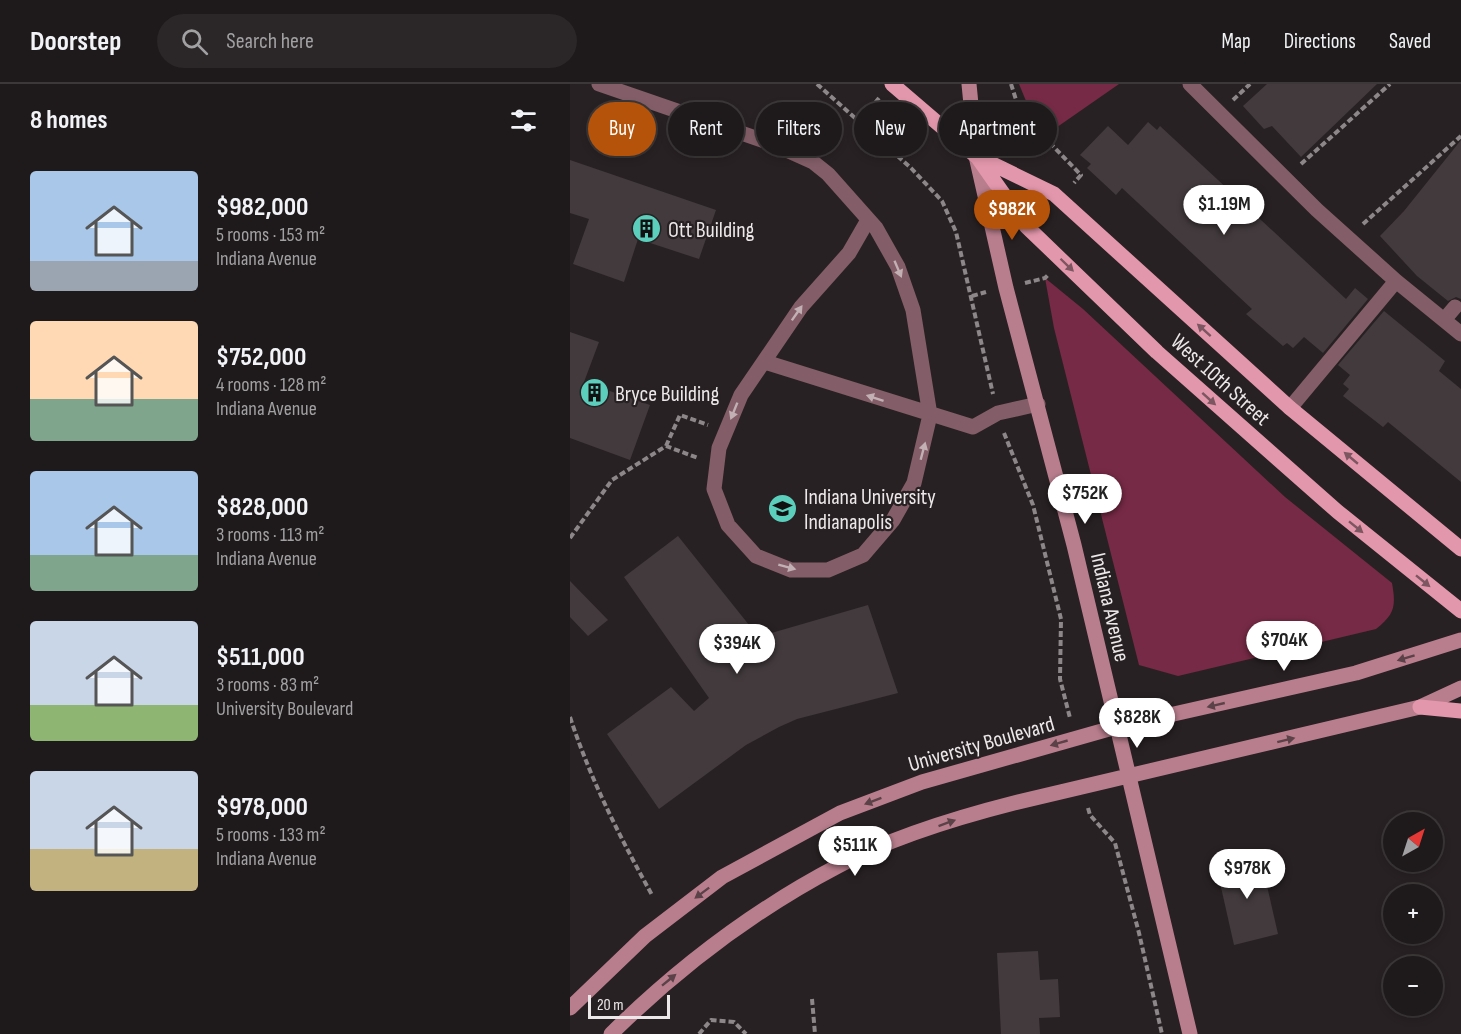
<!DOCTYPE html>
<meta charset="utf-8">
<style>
:root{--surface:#1e191a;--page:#2b2627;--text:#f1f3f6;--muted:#a1a0a2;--line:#3c3839;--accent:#b45309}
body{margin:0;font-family:"Sofia Sans Condensed",sans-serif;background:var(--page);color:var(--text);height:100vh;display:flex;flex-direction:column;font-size:22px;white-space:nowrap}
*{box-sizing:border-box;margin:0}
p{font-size:20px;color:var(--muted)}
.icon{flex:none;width:33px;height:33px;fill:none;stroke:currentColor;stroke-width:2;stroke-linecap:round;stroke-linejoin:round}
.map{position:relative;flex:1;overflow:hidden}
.drawer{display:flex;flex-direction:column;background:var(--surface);width:570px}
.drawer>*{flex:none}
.top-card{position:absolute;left:18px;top:18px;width:570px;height:54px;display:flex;gap:12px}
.needle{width:39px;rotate:39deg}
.tools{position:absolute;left:813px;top:728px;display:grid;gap:12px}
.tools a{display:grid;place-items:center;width:60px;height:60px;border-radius:50%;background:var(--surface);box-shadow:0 3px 9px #0003,0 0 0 2px var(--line);font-size:30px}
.scale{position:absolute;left:18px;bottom:15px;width:82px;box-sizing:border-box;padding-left:6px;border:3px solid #ece7e8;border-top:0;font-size:16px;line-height:21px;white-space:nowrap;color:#ece7e8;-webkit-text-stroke:4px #282123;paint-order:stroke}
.price{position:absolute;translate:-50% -51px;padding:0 14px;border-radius:21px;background:#fff;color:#222;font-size:20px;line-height:39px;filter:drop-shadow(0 2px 3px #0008)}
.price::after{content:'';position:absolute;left:50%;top:36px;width:18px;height:14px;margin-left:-9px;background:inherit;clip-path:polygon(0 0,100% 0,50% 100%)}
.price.selected{background:var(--accent);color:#fff}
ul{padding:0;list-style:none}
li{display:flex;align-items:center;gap:18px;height:150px;padding:0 30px}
li span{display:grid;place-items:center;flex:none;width:168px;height:120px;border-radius:6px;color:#555}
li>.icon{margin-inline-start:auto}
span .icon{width:72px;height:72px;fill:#fffc;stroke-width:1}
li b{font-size:26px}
h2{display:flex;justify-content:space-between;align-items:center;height:72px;padding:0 30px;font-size:26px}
.pill{padding:0 21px;border-radius:27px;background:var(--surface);box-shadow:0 3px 9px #0003,0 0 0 2px var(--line);font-size:21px;line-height:54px}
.pill.selected{background:var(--accent);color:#fff}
header{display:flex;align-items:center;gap:36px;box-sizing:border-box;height:84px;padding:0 30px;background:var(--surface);border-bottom:2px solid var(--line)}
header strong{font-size:28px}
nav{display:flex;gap:33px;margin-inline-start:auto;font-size:21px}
.search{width:420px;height:54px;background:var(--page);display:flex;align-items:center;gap:15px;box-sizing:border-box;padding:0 21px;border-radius:33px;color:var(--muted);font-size:22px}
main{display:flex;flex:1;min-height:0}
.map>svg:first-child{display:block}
.green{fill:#762a45}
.building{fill:#423a3c}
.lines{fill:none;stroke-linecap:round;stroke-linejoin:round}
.path{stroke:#8d8789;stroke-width:4;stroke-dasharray:6 3;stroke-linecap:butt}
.lane{stroke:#835e68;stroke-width:15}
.secondary{stroke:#b97e8e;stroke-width:15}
.primary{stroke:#e397ac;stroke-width:15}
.oneway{fill:#7c5661}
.oneway2{fill:#c2b0b5}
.oneway3{fill:#5b4248}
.labels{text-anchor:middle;stroke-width:4.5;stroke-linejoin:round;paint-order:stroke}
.poi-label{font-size:22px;fill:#ece7e8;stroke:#282123;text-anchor:start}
.street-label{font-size:22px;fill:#ece7e8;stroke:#282123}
</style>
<header>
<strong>Doorstep</strong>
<div class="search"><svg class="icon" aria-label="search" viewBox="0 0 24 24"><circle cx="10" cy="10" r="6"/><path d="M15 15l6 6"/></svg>Search here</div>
<nav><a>Map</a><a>Directions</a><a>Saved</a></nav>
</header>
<main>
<section class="drawer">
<h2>8 homes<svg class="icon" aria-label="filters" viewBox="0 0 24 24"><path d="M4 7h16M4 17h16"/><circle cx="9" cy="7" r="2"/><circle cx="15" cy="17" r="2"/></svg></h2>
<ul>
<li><span style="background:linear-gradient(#a9c7e8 75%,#9aa5b1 0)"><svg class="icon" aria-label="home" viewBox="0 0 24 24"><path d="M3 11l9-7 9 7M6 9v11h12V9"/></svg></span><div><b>$982,000</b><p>5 rooms · 153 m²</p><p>Indiana Avenue</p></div></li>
<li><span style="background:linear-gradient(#ffd9b3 65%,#7fa58c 0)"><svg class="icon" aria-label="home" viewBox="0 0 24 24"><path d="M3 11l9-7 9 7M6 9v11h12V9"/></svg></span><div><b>$752,000</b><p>4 rooms · 128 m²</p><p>Indiana Avenue</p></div></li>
<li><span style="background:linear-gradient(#a9c7e8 70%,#7fa58c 0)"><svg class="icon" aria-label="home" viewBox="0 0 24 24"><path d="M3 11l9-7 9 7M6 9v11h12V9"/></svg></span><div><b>$828,000</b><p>3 rooms · 113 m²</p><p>Indiana Avenue</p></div></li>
<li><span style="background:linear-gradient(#c9d6e8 70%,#8fb573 0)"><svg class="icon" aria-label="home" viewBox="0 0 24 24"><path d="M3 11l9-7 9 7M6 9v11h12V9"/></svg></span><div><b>$511,000</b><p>3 rooms · 83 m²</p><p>University Boulevard</p></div></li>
<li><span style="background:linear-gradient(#c9d6e8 65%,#c2b280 0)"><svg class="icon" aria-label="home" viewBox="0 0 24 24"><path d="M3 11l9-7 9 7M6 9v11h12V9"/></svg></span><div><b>$978,000</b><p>5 rooms · 133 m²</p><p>Indiana Avenue</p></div></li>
</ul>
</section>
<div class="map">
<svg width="891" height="950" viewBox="0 0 891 950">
<rect width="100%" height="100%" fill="#282123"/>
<path class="green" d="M 449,0 L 549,0 L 480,48 L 461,29 Z
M 475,194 L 513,225 L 715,413 L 822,499 C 826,522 825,530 806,545 L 608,592 L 569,581 L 484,244 Z"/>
<path class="building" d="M 697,0 L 807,0 L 731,73 L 702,42 L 694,45 L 673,22 Z
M 578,38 L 587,46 L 590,42 L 776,215 L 785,204 L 798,215 L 753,269 L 734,253 L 723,264 L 717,259 L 713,262 L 676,230 L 682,225 L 552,104 L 546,111 L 517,84 L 521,80 L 510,71 L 538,42 L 558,61 Z
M 891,56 L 891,215 L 886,213 L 878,217 L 847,192 L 810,152 L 834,127 Z
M 0,76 L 146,126 L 129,175 L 68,155 L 54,198 L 3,180 L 19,135 L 0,129 Z
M 814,227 L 875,277 L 869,287 L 891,305 L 891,398 L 818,338 L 813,343 L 773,312 L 779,305 L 773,300 L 780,291 L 768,281 Z
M 0,248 L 29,258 L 14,298 L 80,321 L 60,376 L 0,354 Z
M 108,452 L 183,546 L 198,550 L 298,521 L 328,609 L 227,635 L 209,643 L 176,661 L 89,725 L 37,650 L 101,603 L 124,627 L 139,614 L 54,493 Z
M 0,497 L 38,536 L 18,552 L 0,533 Z
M 690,771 L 708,850 L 664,861 L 646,781 Z
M 468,867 L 470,896 L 488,895 L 490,933 L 469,934 L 470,950 L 431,950 L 427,869 Z"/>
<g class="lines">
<path class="path" d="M 247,0 L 341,84 L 372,117 L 386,148 L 423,310
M 441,0 L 450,28 L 511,91 L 504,99
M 663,16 L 680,0
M 300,25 L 309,14
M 731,80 L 820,0
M 793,140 L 891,52
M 455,199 L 475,194 L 479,190
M 402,212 L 416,208
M 434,349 L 463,421 L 491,535 L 490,595 L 500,634
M 96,362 L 110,331 L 138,341
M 0,454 L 42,396 L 96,362 L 128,374
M 0,633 C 21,697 50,753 82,811
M 518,724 L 520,731 L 545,759 L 569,849 L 592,950
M 242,915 L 245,950
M 129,950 L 141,936 L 164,938 L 176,950"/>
<path class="lane" d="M 29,0 L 203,60 L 243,78 L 258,90 L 306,144 L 328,183 L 343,226 L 360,331 L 344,399 L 323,436 L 293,471 L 258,486 L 221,486 L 186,472 L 158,441 L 144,405 L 149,364 L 171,311 L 231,223 L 279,169 L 298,136
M 620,0 L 747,126 L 826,197 L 891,250
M 874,236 L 885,223
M 195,278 L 403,343 L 428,329 L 468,320
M 720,324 L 826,197"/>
<path class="secondary" d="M 399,0 L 406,72 L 436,204 L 504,461 L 620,950
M 0,924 L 75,852 L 152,793 L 270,729 L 352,698 L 546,643 L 786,589 L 891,556
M 41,950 C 108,884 184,826 268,782 C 322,753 385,734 444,719 L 850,623 L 891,604"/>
<path class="primary" d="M 322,0 L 406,72 L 484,110 L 720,324 L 891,465
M 408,74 L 456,142 L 587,268 L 768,428 L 891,527
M 850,623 L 891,627"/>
</g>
<defs><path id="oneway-solid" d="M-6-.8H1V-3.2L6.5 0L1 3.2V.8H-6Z" transform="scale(1.5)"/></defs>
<g class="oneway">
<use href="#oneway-solid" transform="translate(497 181) rotate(44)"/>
<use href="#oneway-solid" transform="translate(634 246) rotate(-138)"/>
<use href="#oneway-solid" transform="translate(639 315) rotate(42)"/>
<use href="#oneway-solid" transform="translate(781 374) rotate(-140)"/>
<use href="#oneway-solid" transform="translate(786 443) rotate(39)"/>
<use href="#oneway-solid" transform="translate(853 497) rotate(39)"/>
</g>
<g class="oneway2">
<use href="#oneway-solid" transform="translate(328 185) rotate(67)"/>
<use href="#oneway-solid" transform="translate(227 229) rotate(-55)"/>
<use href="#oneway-solid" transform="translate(305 314) rotate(-162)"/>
<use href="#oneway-solid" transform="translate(164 327) rotate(112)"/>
<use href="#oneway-solid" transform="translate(353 367) rotate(-75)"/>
<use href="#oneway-solid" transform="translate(217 483) rotate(15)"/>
</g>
<g class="oneway3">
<use href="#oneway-solid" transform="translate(836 574) rotate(163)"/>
<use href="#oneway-solid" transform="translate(646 621) rotate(167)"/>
<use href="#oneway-solid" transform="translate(716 656) rotate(-14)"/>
<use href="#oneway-solid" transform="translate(489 659) rotate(164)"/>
<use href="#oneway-solid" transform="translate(303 717) rotate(159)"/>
<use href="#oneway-solid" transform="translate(377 739) rotate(-20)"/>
<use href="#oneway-solid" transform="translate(132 809) rotate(143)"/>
<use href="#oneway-solid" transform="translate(99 896) rotate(-39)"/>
</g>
<defs>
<symbol id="building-disc" viewBox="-11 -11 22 22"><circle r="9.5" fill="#5bcebc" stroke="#282123"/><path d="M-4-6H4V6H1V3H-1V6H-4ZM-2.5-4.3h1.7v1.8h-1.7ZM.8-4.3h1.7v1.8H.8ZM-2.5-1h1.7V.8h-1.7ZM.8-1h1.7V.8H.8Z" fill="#111"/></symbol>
<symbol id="university-disc" viewBox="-11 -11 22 22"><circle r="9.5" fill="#5bcebc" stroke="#282123"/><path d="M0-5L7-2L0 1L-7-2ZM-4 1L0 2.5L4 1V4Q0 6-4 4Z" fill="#111"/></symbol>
</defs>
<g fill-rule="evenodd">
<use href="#building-disc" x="60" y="128" width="33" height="33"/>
<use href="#building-disc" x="8" y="292" width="33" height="33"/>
<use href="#university-disc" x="196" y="408" width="33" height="33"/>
</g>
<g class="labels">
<g class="poi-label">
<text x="98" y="153">Ott Building</text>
<text x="45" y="317">Bryce Building</text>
<text x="234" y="420">Indiana University<tspan x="234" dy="25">Indianapolis</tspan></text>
</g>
<g class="street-label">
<text transform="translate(651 295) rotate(42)" y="8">West 10th Street</text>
<text transform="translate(541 523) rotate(77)" y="8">Indiana Avenue</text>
<text transform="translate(411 659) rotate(-16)" y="8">University Boulevard</text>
</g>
</g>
</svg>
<div class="tools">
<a><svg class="needle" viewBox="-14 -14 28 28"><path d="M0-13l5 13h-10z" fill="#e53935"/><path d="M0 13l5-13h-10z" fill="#a1a0a2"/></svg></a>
<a>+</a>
<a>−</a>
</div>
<div class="scale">20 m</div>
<b class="price" style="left:654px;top:152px">$1.19M</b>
<b class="price selected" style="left:442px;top:157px">$982K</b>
<b class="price" style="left:515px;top:441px">$752K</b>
<b class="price" style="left:714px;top:588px">$704K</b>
<b class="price" style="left:167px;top:591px">$394K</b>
<b class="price" style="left:567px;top:665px">$828K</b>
<b class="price" style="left:285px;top:793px">$511K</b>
<b class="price" style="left:677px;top:816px">$978K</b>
<div class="top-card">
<a class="pill selected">Buy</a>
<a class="pill">Rent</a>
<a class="pill">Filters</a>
<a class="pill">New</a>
<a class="pill">Apartment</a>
</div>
</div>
</main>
